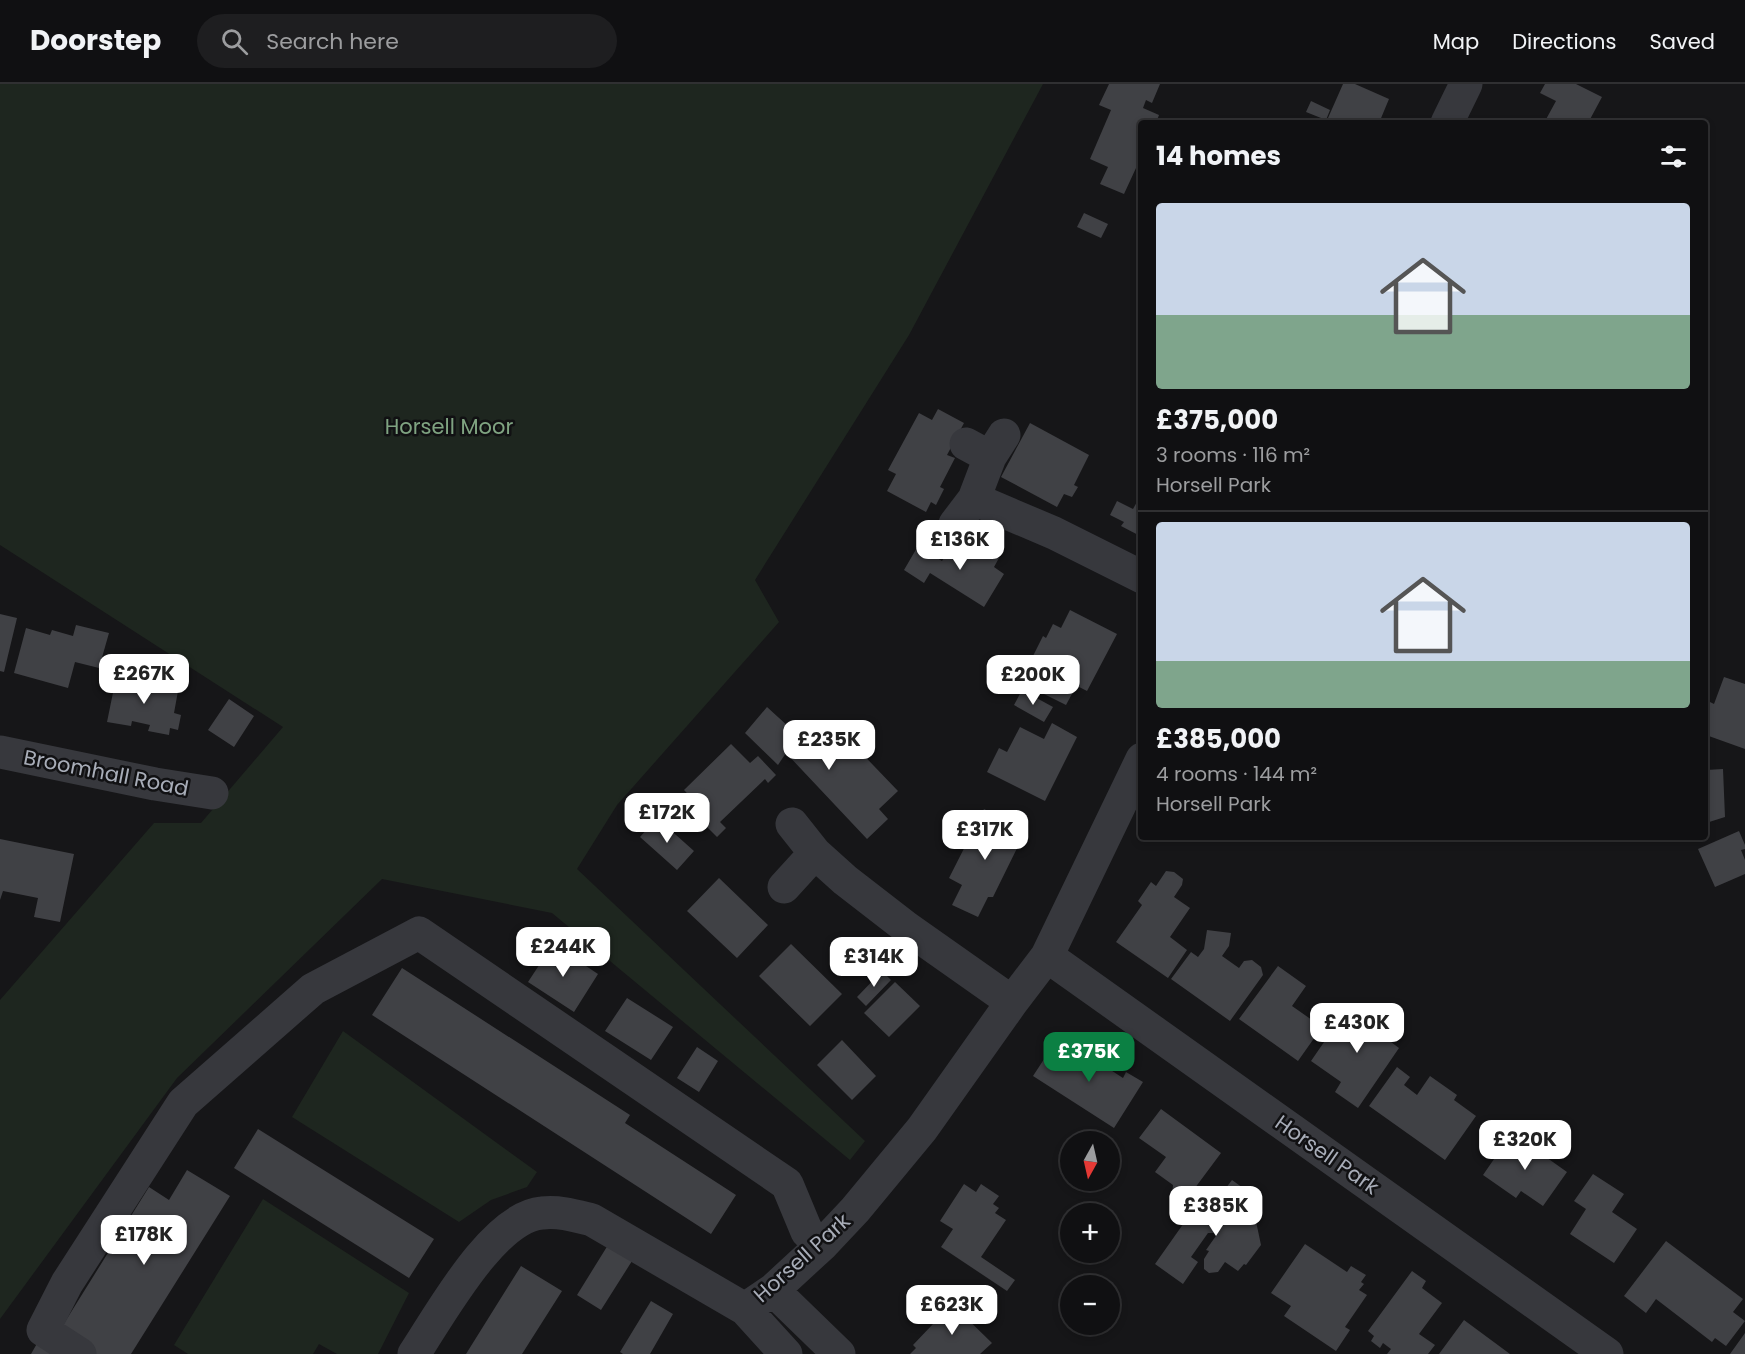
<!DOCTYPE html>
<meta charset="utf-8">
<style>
:root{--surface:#101012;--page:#1e1e20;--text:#f1f3f6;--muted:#9c9d9f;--line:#303032;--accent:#0b8043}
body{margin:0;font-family:Poppins,sans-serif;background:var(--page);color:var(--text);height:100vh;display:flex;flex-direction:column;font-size:22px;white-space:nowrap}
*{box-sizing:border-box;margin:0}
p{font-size:20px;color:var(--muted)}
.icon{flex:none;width:33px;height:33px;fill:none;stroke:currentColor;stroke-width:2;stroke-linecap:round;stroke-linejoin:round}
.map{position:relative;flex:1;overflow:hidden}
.side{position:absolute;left:1138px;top:36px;width:570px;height:720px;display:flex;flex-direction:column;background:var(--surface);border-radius:6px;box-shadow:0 3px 9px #0003,0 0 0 2px var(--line)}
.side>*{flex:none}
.needle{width:39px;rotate:188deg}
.tools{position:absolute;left:1060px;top:1047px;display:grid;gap:12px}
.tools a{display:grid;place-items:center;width:60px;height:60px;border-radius:50%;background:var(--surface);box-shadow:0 3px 9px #0003,0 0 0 2px var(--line);font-size:30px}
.price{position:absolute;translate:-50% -51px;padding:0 14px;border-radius:12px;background:#fff;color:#222;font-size:20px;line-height:39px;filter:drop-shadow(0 2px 3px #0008)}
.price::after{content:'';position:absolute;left:50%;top:36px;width:18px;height:14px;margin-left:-9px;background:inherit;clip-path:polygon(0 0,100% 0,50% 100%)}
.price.current{background:var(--accent);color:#fff}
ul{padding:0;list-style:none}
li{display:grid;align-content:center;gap:12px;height:318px;padding:0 18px}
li+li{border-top:2px solid var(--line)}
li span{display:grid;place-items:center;height:186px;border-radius:6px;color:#555}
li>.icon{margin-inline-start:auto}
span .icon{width:108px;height:108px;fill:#fffc;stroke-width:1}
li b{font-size:26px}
h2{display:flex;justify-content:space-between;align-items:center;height:72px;padding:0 18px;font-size:26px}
header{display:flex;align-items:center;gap:36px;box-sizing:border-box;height:84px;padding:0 30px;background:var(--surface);border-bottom:2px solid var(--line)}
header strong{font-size:28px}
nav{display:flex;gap:33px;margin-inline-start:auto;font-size:21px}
.search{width:420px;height:54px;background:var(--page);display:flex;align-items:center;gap:15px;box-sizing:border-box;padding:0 21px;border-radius:33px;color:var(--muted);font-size:22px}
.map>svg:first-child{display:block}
.green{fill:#1e261f}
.building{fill:#404145}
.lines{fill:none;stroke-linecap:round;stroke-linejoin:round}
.minor{stroke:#37383d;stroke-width:33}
.labels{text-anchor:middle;stroke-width:5;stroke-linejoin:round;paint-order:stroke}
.park-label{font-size:21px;fill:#7fa381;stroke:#111113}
.street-label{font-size:21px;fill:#a8adb8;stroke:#111113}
</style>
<header>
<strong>Doorstep</strong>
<div class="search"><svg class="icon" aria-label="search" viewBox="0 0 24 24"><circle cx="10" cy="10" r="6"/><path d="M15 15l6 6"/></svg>Search here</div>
<nav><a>Map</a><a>Directions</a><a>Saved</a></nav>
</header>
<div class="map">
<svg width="1745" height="1270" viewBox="0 0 1745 1270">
<rect width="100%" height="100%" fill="#161618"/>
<path class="green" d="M 0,0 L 1043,0 L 909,251 L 755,496 L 779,538 L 617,721 L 577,785 L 865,1057 L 850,1076 L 552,829 L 382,795 L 177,994 L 0,1235 L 0,916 L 154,739 L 201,739 L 283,643 L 0,461 Z
M 343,947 L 537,1088 L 527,1103 L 491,1116 L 459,1138 L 292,1033 Z
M 263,1115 L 409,1209 L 378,1270 L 337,1270 L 319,1260 L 313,1270 L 188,1270 L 174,1261 Z"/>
<path class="building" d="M 1109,0 L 1160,0 L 1152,19 L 1146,16 L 1143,24 L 1159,31 L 1156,39 L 1142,39 L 1142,71 L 1124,110 L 1100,100 L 1108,83 L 1090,75 L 1111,26 L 1099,21 Z
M 1343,0 L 1355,0 L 1389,15 L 1379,39 L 1338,39 L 1328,34 Z
M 1545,0 L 1576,0 L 1602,13 L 1588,39 L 1544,39 L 1556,17 L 1540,9 Z
M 1311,17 L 1330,26 L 1326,36 L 1306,28 Z
M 1084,129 L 1108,140 L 1101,154 L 1077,143 Z
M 938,325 L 964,339 L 947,371 L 955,374 L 940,403 L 944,405 L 936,421 L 931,418 L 926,428 L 887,407 L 896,390 L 888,386 L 919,329 L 932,336 Z
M 1030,339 L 1089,371 L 1074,401 L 1078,403 L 1072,413 L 1064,410 L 1057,423 L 1001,393 Z
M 1142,409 L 1142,453 L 1121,442 L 1124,438 L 1110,431 L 1117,417 L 1133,425 Z
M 955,457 L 976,470 L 981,463 L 999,474 L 994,483 L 1004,490 L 984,523 L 930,489 L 924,499 L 904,486 L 918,462 L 942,477 Z
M 1070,526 L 1117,550 L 1087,607 L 1030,578 L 1043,552 L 1046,554 L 1053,540 L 1061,544 Z
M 0,530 L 17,534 L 4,588 L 0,587 Z
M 76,541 L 109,549 L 99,584 L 75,578 L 68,604 L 14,589 L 26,544 L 50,551 L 52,546 L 73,552 Z
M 1030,586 L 1073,608 L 1066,621 L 1024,600 Z
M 137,593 L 161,597 L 160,604 L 178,607 L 174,629 L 181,631 L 178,646 L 170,644 L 169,651 L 148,647 L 150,641 L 132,637 L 131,642 L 107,638 L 116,594 L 136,598 Z
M 1724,593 L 1745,600 L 1745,665 L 1706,651 L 1707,646 L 1706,646 L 1706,616 L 1714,620 Z
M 1022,606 L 1053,623 L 1044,638 L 1014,621 Z
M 229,615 L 254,632 L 234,663 L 208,646 Z
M 767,623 L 801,654 L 809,648 L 832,673 L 849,656 L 898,707 L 879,725 L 888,735 L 867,755 L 786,669 L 778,681 L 745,649 Z
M 1052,639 L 1077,653 L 1045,717 L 987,688 L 999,664 L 1007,668 L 1020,643 L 1044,655 Z
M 731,660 L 750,679 L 758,672 L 776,691 L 768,699 L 765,695 L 720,738 L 726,744 L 717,753 L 700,736 L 707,730 L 684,706 Z
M 1723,685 L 1725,733 L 1706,739 L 1706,686 Z
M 984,725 L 1026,746 L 993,813 L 988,813 L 978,833 L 952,821 L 962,801 L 949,794 Z
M 657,734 L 694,767 L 677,786 L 640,753 Z
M 1739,747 L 1745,761 L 1745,765 L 1741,766 L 1745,776 L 1745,790 L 1715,803 L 1698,765 Z
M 0,755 L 74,770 L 60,838 L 34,833 L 38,814 L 3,807 L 0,816 Z
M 1166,787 L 1174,788 L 1183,795 L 1182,801 L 1174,813 L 1190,824 L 1170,853 L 1187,866 L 1168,894 L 1116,858 L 1142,821 L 1138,817 L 1151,798 L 1156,802 Z
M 719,794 L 768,841 L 737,874 L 687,827 Z
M 1207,846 L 1231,849 L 1229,862 L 1222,872 L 1239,884 L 1244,877 L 1252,876 L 1261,883 L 1263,891 L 1230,937 L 1171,895 L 1191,868 L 1198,873 L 1204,865 Z
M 553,860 L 598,890 L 574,928 L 528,898 Z
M 791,860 L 842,910 L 810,942 L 759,892 Z
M 1278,882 L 1306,902 L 1292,922 L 1322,943 L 1298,977 L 1239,935 Z
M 402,884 L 630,1031 L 625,1039 L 736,1111 L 711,1150 L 372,931 Z
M 882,887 L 891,896 L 866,922 L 857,913 Z
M 895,898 L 920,922 L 889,953 L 864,929 Z
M 627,914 L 673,943 L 651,976 L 605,947 Z
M 1351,919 L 1397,950 L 1391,958 L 1399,964 L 1358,1024 L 1335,1008 L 1341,998 L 1311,977 Z
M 842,956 L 876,992 L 852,1016 L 817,981 Z
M 1079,958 L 1110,977 L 1106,983 L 1123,994 L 1126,988 L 1143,998 L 1114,1044 L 1033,992 L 1052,963 L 1068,974 Z
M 697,963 L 718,977 L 699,1008 L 677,994 Z
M 1397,983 L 1410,993 L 1404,1001 L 1417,1011 L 1430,992 L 1457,1011 L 1454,1016 L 1476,1032 L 1445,1076 L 1369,1022 Z
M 1161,1025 L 1221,1069 L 1186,1116 L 1178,1118 L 1172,1113 L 1173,1101 L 1155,1088 L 1166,1073 L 1139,1054 Z
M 258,1045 L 434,1155 L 409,1194 L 234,1084 Z
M 1512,1049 L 1567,1088 L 1543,1122 L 1521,1107 L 1516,1114 L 1483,1091 Z
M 187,1086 L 230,1112 L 131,1270 L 96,1270 L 63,1241 L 149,1103 L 169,1116 Z
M 1593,1090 L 1624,1110 L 1612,1128 L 1637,1145 L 1614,1179 L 1570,1150 L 1586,1125 L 1574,1117 Z
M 1232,1096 L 1250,1109 L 1261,1161 L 1246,1181 L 1244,1180 L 1238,1187 L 1225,1178 L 1218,1188 L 1209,1189 L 1204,1185 L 1204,1175 L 1209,1167 L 1206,1166 L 1218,1149 L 1208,1149 L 1191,1173 L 1198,1178 L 1183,1200 L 1155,1180 L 1186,1136 L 1192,1140 L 1207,1129 Z
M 964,1100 L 976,1108 L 981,1100 L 999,1112 L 993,1120 L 999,1124 L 995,1129 L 1006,1136 L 981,1173 L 1015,1196 L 1007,1207 L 941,1163 L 953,1145 L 940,1137 Z
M 1666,1157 L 1743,1215 L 1733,1228 L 1745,1237 L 1726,1262 L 1715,1254 L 1712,1258 L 1656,1215 L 1646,1229 L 1624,1212 Z
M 1305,1160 L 1347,1188 L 1351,1182 L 1366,1191 L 1361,1198 L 1364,1200 L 1359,1206 L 1367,1211 L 1345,1243 L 1350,1246 L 1336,1267 L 1284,1232 L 1291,1222 L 1271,1209 Z
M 608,1161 L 632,1177 L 601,1226 L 577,1211 Z
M 521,1182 L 562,1207 L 522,1270 L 466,1270 Z
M 1412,1187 L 1426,1197 L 1422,1204 L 1442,1219 L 1419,1250 L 1435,1261 L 1428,1270 L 1387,1270 L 1391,1265 L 1383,1259 L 1380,1264 L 1371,1257 L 1374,1252 L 1368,1247 Z
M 651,1217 L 673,1230 L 650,1270 L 623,1270 L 620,1268 Z
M 952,1220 L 992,1259 L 980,1270 L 910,1270 L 916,1264 L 913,1261 Z
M 1464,1236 L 1510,1270 L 1439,1270 Z
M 1745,1249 L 1745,1270 L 1730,1270 Z
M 39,1256 L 61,1270 L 31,1270 Z"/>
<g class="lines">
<path class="minor" d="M 1447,39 L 1466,0
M 966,360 L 990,373
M 974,415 L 1054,449 L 1142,493
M 955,440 L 974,415 L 990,373 L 1004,351
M 0,668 L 155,700 L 212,709
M 792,740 L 815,769 L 845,796 L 907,844 L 1012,918
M 784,803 L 815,769
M 1047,872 L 1607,1270
M 773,1206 L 839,1270
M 745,1225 L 786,1270
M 80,1270 L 43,1246 L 67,1199 L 183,1019 L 313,905 L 419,849 L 787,1100 L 807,1148 L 823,1160
M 414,1270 C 440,1231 493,1133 542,1129 C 560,1127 576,1132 592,1136 L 745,1225 L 773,1206 L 823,1160 L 855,1126 L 922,1045 L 1012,918 L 1047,872 L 1142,675"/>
</g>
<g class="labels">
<g class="park-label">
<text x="449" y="350">Horsell Moor</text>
</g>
<g class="street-label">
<text transform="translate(106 689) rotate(11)" y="7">Broomhall Road</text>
<text transform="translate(1327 1071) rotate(35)" y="7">Horsell Park</text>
<text transform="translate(802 1174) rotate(-42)" y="7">Horsell Park</text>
</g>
</g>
</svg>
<div class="tools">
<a><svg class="needle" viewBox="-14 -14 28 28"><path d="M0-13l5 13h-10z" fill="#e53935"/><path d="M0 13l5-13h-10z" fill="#9c9d9f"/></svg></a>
<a>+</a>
<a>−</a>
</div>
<b class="price" style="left:960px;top:487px">£136K</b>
<b class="price" style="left:144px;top:621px">£267K</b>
<b class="price" style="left:1033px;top:622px">£200K</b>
<b class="price" style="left:829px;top:687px">£235K</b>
<b class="price" style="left:667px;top:760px">£172K</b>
<b class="price" style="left:985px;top:777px">£317K</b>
<b class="price" style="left:563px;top:894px">£244K</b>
<b class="price" style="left:874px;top:904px">£314K</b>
<b class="price" style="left:1357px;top:970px">£430K</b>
<b class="price current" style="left:1089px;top:999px">£375K</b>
<b class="price" style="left:1525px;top:1087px">£320K</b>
<b class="price" style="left:1216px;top:1153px">£385K</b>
<b class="price" style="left:144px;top:1182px">£178K</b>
<b class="price" style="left:952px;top:1252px">£623K</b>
<section class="side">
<h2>14 homes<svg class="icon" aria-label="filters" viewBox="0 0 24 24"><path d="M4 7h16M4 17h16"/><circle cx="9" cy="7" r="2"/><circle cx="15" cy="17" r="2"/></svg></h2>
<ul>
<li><span style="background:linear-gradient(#c9d6e8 60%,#7fa58c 0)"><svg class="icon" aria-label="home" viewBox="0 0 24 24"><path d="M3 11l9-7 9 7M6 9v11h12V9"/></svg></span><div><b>£375,000</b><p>3 rooms · 116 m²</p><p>Horsell Park</p></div></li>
<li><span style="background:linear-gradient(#c9d6e8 75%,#7fa58c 0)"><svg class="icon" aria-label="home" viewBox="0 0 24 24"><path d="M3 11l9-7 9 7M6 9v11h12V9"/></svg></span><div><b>£385,000</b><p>4 rooms · 144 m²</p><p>Horsell Park</p></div></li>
</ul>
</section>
</div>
